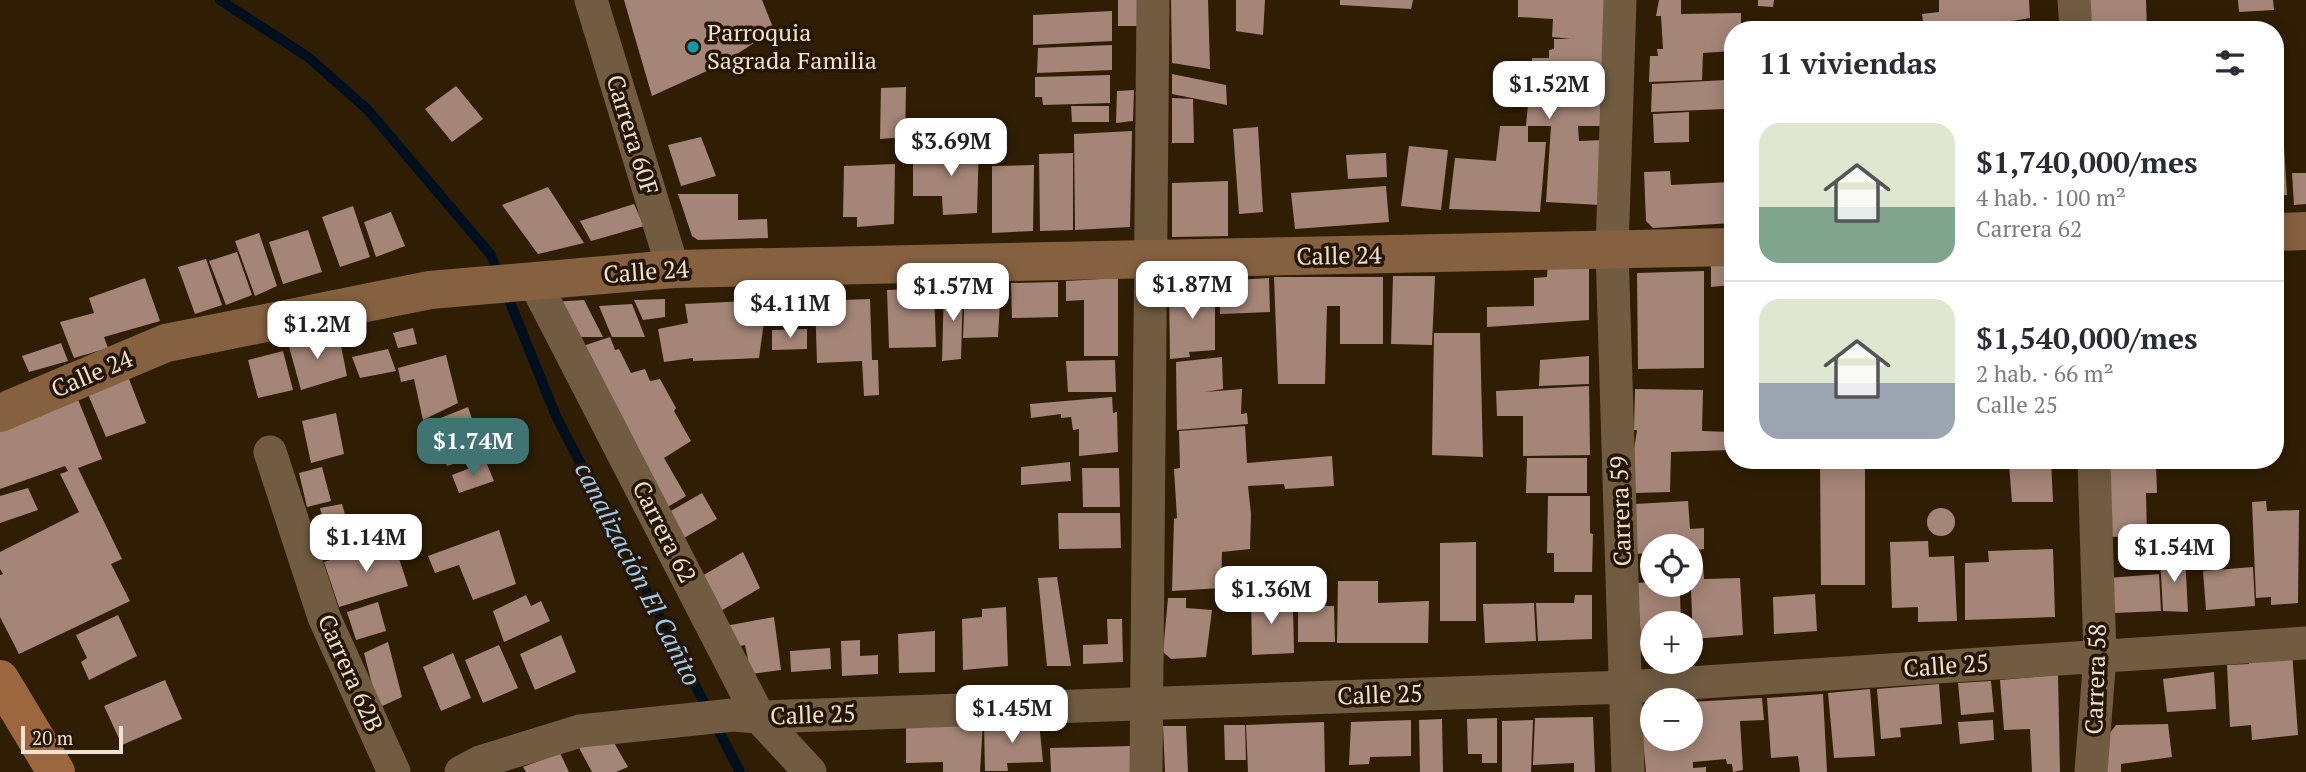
<!DOCTYPE html>
<html lang="es">
<meta charset="utf-8">
<style>
:root{--surface:#fff;--page:#f7f7f7;--text:#2b2b33;--muted:#7c7c81;--line:#e1e1e2;--accent:#3f7473}
body{margin:0;font-family:"PT Serif",serif;background:var(--page);color:var(--text);height:100vh;display:flex;flex-direction:column;font-size:26px;white-space:nowrap}
*{box-sizing:border-box;margin:0}
p{font-size:23px;color:var(--muted)}
.icon{flex:none;width:38px;height:38px;fill:none;stroke:currentColor;stroke-width:2;stroke-linecap:round;stroke-linejoin:round}
.map{position:relative;flex:1;overflow:hidden}
.panel{position:absolute;left:1724px;top:21px;width:560px;height:448px;display:flex;flex-direction:column;background:var(--surface);border-radius:28px;box-shadow:0 4px 18px #0003}
.panel>*{flex:none}
.buttons{position:absolute;left:1640px;top:534px;display:grid;gap:14px}
.buttons a{display:grid;place-items:center;width:63px;height:63px;border-radius:50%;background:var(--surface);box-shadow:0 4px 18px #0003;font-size:35px}
.scale{position:absolute;left:21px;bottom:18px;width:102px;box-sizing:border-box;padding-left:7px;border:4px solid #eee2d4;border-top:0;font-size:19px;line-height:24px;white-space:nowrap;color:#eee2d4;-webkit-text-stroke:5px #261500;paint-order:stroke}
.price{position:absolute;translate:-50% -60px;padding:0 16px;border-radius:14px;background:#fff;color:#222;font-size:23px;line-height:46px;filter:drop-shadow(0 2px 4px #0008)}
.price::after{content:'';position:absolute;left:50%;top:42px;width:21px;height:16px;margin-left:-10px;background:inherit;clip-path:polygon(0 0,100% 0,50% 100%)}
.price.selected{background:var(--accent);color:#fff}
ul{padding:0;list-style:none}
li{display:flex;align-items:center;gap:21px;height:175px;padding:0 35px}
li+li{border-top:2px solid var(--line)}
li span{display:grid;place-items:center;flex:none;width:196px;height:140px;border-radius:21px;color:#555}
li>.icon{margin-inline-start:auto}
span .icon{width:84px;height:84px;fill:#fffc;stroke-width:1}
li b{font-size:30px}
h2{display:flex;justify-content:space-between;align-items:center;height:84px;padding:0 35px;font-size:30px}
.map>svg:first-child{display:block}
.lines{fill:none;stroke-linecap:round;stroke-linejoin:round}
.stream{stroke:#000f1e;stroke-width:10}
.building{fill:#a58577}
.street{stroke:#715c42;stroke-width:33}
.secondary{stroke:#866140;stroke-width:38}
.primary{stroke:#9c663e;stroke-width:38}
.culture-dot{fill:#0f9aa8;stroke:#261500;stroke-width:2.5}
.labels{text-anchor:middle;stroke-width:7;stroke-linejoin:round;paint-order:stroke}
.poi-label{font-size:24px;fill:#eee2d4;stroke:#261500;text-anchor:start}
.street-label{font-size:24px;fill:#eee2d4;stroke:#261500}
.water-label{font-size:26px;font-style:italic;fill:#99cbf0;stroke:#261500}
</style>
<div class="map">
<svg width="2306" height="772" viewBox="0 0 2306 772">
<rect width="100%" height="100%" fill="#301e04"/>
<g class="lines">
<path class="stream" d="M 220,0 L 308,57 L 368,110 L 491,255 L 499,276
M 505,290 L 556,416 L 740,772"/>
</g>
<path class="building" d="M 624,0 L 762,0 L 774,30 L 720,65 L 652,96 Z
M 1118,0 L 1138,0 L 1137,26 L 1118,26 Z
M 1171,0 L 1208,0 L 1210,69 L 1172,63 Z
M 1236,0 L 1265,0 L 1263,35 L 1236,31 Z
M 1340,0 L 1413,0 L 1411,9 L 1340,5 Z
M 1518,0 L 1608,0 L 1604,126 L 1578,126 L 1579,141 L 1603,140 L 1600,205 L 1546,202 L 1551,126 L 1528,126 L 1528,142 L 1546,142 L 1540,212 L 1449,209 L 1455,158 L 1496,161 L 1500,126 L 1526,126 L 1528,104 L 1531,104 L 1532,58 L 1549,58 L 1549,50 L 1554,49 L 1554,39 L 1571,39 L 1552,37 L 1553,19 L 1518,17 Z
M 1659,0 L 1681,0 L 1681,14 L 1741,13 L 1741,30 L 1732,30 L 1732,51 L 1703,53 L 1702,80 L 1649,82 L 1650,56 L 1658,56 L 1657,49 L 1663,49 L 1661,16 L 1656,16 Z
M 1758,0 L 1774,0 L 1773,7 L 1758,6 Z
M 1939,0 L 2029,0 L 2030,18 L 1960,30 L 1924,30 L 1922,14 L 1939,12 Z
M 2087,0 L 2146,0 L 2147,30 L 2089,30 Z
M 2238,0 L 2273,0 L 2274,10 L 2239,12 Z
M 1112,11 L 1112,41 L 1033,45 L 1033,15 Z
M 2031,24 L 2031,30 L 1999,30 L 1999,28 Z
M 1112,45 L 1112,70 L 1037,73 L 1038,48 Z
M 1172,74 L 1226,85 L 1227,105 L 1172,94 Z
M 1110,75 L 1110,103 L 1043,105 L 1042,97 L 1035,97 L 1035,77 Z
M 1726,80 L 1725,109 L 1651,112 L 1652,84 Z
M 456,86 L 483,119 L 452,142 L 425,109 Z
M 906,87 L 905,137 L 880,139 L 881,88 Z
M 1134,90 L 1133,121 L 1116,123 L 1117,91 Z
M 1172,98 L 1193,99 L 1194,143 L 1172,143 Z
M 1071,106 L 1109,106 L 1109,122 L 1072,122 Z
M 1689,112 L 1689,142 L 1654,143 L 1653,114 Z
M 1258,127 L 1263,212 L 1239,214 L 1233,129 Z
M 1132,131 L 1130,227 L 1075,230 L 1074,134 Z
M 2275,131 L 2283,131 L 2287,195 L 2275,196 Z
M 701,137 L 716,176 L 681,186 L 668,145 Z
M 979,141 L 977,213 L 943,215 L 942,196 L 913,196 L 913,159 L 945,159 L 945,143 Z
M 1409,146 L 1448,150 L 1441,210 L 1401,206 Z
M 1073,153 L 1073,230 L 1040,231 L 1039,154 Z
M 1386,153 L 1387,177 L 1348,179 L 1346,155 Z
M 895,164 L 894,224 L 857,227 L 857,217 L 843,217 L 844,166 Z
M 1034,165 L 1033,231 L 992,233 L 992,166 Z
M 1670,171 L 1671,185 L 1731,182 L 1732,223 L 1653,228 L 1646,221 L 1644,172 Z
M 2292,173 L 2306,173 L 2306,204 L 2294,205 Z
M 1228,181 L 1228,236 L 1172,237 L 1172,183 Z
M 1386,186 L 1389,222 L 1295,229 L 1291,193 Z
M 548,187 L 584,243 L 538,254 L 502,205 Z
M 678,194 L 738,194 L 738,220 L 767,219 L 768,238 L 698,240 L 692,236 Z
M 634,204 L 644,226 L 591,241 L 580,221 Z
M 353,206 L 370,257 L 340,267 L 322,217 Z
M 391,212 L 405,246 L 376,257 L 364,222 Z
M 308,230 L 322,272 L 283,284 L 269,242 Z
M 259,233 L 277,286 L 255,296 L 235,241 Z
M 237,252 L 252,295 L 226,305 L 209,261 Z
M 206,259 L 222,305 L 195,314 L 178,267 Z
M 1732,260 L 1732,285 L 1711,287 L 1711,261 Z
M 1548,262 L 1589,266 L 1589,320 L 1487,327 L 1487,307 L 1534,306 L 1534,278 L 1547,277 Z
M 1704,271 L 1704,368 L 1638,369 L 1637,273 Z
M 1393,276 L 1435,276 L 1432,345 L 1391,344 Z
M 1274,277 L 1383,277 L 1383,344 L 1340,344 L 1340,306 L 1327,306 L 1325,384 L 1278,384 Z
M 145,278 L 160,321 L 104,337 L 108,348 L 74,358 L 60,322 L 94,313 L 89,298 Z
M 1118,278 L 1118,356 L 1084,356 L 1084,300 L 1066,301 L 1066,281 Z
M 1269,278 L 1270,312 L 1220,314 L 1219,281 Z
M 1058,282 L 1058,317 L 1012,318 L 1011,283 Z
M 965,283 L 1001,283 L 998,337 L 963,338 Z
M 963,284 L 961,359 L 942,361 L 944,287 Z
M 1215,287 L 1215,350 L 1189,352 L 1190,357 L 1170,359 L 1169,291 Z
M 934,288 L 936,347 L 889,348 L 887,290 Z
M 814,292 L 814,323 L 794,324 L 793,295 Z
M 2275,297 L 2277,297 L 2279,316 L 2275,316 Z
M 665,299 L 665,317 L 643,320 L 634,300 Z
M 870,299 L 872,360 L 878,360 L 879,395 L 864,396 L 862,361 L 817,363 L 815,301 Z
M 584,300 L 603,337 L 571,337 L 553,302 Z
M 767,300 L 759,358 L 693,361 L 693,358 L 664,362 L 658,329 L 688,323 L 685,304 Z
M 632,304 L 645,337 L 612,337 L 599,306 Z
M 413,328 L 417,344 L 398,348 L 393,333 Z
M 807,329 L 807,349 L 772,350 L 772,330 Z
M 322,333 L 324,345 L 340,341 L 347,376 L 301,390 L 288,343 Z
M 1434,333 L 1480,333 L 1483,457 L 1432,455 Z
M 610,337 L 615,350 L 619,349 L 631,373 L 645,369 L 650,381 L 660,379 L 676,408 L 674,411 L 691,441 L 664,458 L 686,496 L 666,508 L 577,348 Z
M 61,343 L 68,361 L 29,372 L 22,356 Z
M 388,349 L 396,371 L 360,378 L 352,357 Z
M 283,351 L 293,390 L 258,398 L 248,360 Z
M 446,355 L 458,403 L 423,420 L 414,379 L 401,382 L 398,368 Z
M 1589,356 L 1589,384 L 1539,386 L 1540,360 Z
M 1222,357 L 1223,389 L 1205,392 L 1242,389 L 1241,414 L 1247,413 L 1248,424 L 1177,430 L 1176,362 Z
M 1115,360 L 1116,392 L 1068,392 L 1066,361 Z
M 124,366 L 146,423 L 106,437 L 82,380 Z
M 1589,386 L 1590,455 L 1523,456 L 1523,416 L 1497,416 L 1496,391 Z
M 1635,389 L 1703,390 L 1702,431 L 1732,432 L 1732,450 L 1671,452 L 1670,492 L 1635,493 L 1634,450 L 1637,430 L 1634,430 Z
M 77,397 L 102,459 L 78,468 L 122,559 L 111,564 L 130,601 L 19,654 L 0,617 L 0,575 L 3,574 L 0,569 L 0,552 L 79,512 L 60,474 L 68,471 L 65,466 L 0,489 L 0,423 Z
M 1112,397 L 1113,413 L 1117,412 L 1118,452 L 1079,456 L 1079,429 L 1073,430 L 1071,417 L 1061,418 L 1061,414 L 1031,418 L 1030,404 Z
M 468,407 L 484,454 L 447,466 L 433,421 Z
M 336,413 L 344,454 L 311,463 L 302,421 Z
M 1245,426 L 1247,463 L 1332,456 L 1334,486 L 1285,489 L 1284,484 L 1248,486 L 1251,514 L 1250,549 L 1222,552 L 1221,588 L 1172,591 L 1174,519 L 1177,518 L 1174,469 L 1180,468 L 1179,431 Z
M 1527,458 L 1587,458 L 1587,493 L 1526,493 Z
M 1820,460 L 1865,460 L 1865,585 L 1821,585 Z
M 1996,460 L 2051,460 L 2053,502 L 2012,502 L 2009,464 L 1996,464 Z
M 2105,460 L 2174,460 L 2174,464 L 2156,464 L 2157,493 L 2146,493 L 2147,536 L 2107,537 Z
M 486,462 L 494,481 L 459,493 L 452,475 Z
M 1070,462 L 1071,481 L 1021,485 L 1021,467 Z
M 322,467 L 331,501 L 307,507 L 299,473 Z
M 1082,468 L 1119,468 L 1120,507 L 1083,507 Z
M 28,488 L 38,510 L 0,523 L 0,496 Z
M 702,493 L 717,519 L 684,538 L 669,512 Z
M 1548,496 L 1590,496 L 1590,533 L 1593,534 L 1592,572 L 1554,572 L 1554,553 L 1547,553 Z
M 1688,501 L 1690,529 L 1704,528 L 1704,549 L 1690,551 L 1690,546 L 1652,546 L 1652,553 L 1634,554 L 1635,504 Z
M 2266,501 L 2267,511 L 2299,510 L 2298,603 L 2271,605 L 2271,597 L 2256,598 L 2252,502 Z
M 342,504 L 351,535 L 328,540 L 320,508 Z
M1927 522a14 14 0 1 1 28 0a14 14 0 1 1-28 0Z
M 1058,513 L 1120,513 L 1121,548 L 1059,549 Z
M 499,530 L 516,584 L 473,600 L 459,565 L 435,573 L 428,556 Z
M 393,540 L 408,586 L 339,607 L 324,562 Z
M 1928,541 L 1929,557 L 1954,556 L 1957,621 L 1918,622 L 1918,607 L 1892,608 L 1890,542 Z
M 1476,542 L 1476,621 L 1440,621 L 1440,543 Z
M 2053,549 L 2055,617 L 1965,620 L 1965,563 L 1989,562 L 1988,551 Z
M 743,552 L 760,588 L 719,612 L 702,576 Z
M 2185,556 L 2188,612 L 2163,611 L 2160,557 Z
M 1690,565 L 1703,565 L 1704,579 L 1740,578 L 1743,635 L 1693,639 Z
M 2253,567 L 2255,606 L 2206,610 L 2203,571 Z
M 2159,574 L 2161,611 L 2114,613 L 2108,578 Z
M 1057,577 L 1071,666 L 1047,666 L 1038,578 Z
M 1338,581 L 1378,581 L 1378,603 L 1429,601 L 1428,643 L 1337,643 Z
M 1652,582 L 1652,584 L 1662,584 L 1662,595 L 1680,595 L 1681,623 L 1652,623 L 1652,638 L 1641,639 L 1637,583 Z
M 1319,588 L 1319,606 L 1334,606 L 1335,642 L 1298,642 L 1298,589 Z
M 1272,594 L 1272,604 L 1293,604 L 1294,653 L 1252,655 L 1251,595 Z
M 1815,594 L 1817,631 L 1774,634 L 1773,597 Z
M 526,595 L 531,606 L 541,601 L 550,621 L 504,642 L 493,611 Z
M 1575,595 L 1592,595 L 1592,639 L 1538,641 L 1536,603 L 1574,603 Z
M 1168,598 L 1186,598 L 1186,608 L 1212,610 L 1206,657 L 1171,659 L 1163,652 Z
M 378,602 L 386,631 L 356,640 L 347,612 Z
M 1534,603 L 1536,641 L 1485,643 L 1483,604 Z
M 1006,607 L 1008,666 L 963,670 L 962,619 L 982,617 L 982,609 Z
M 118,615 L 137,656 L 89,680 L 81,662 L 87,658 L 76,635 Z
M 774,617 L 781,670 L 751,674 L 745,645 L 735,647 L 725,626 Z
M 1107,619 L 1122,619 L 1123,662 L 1083,664 L 1083,645 L 1108,644 Z
M 935,631 L 935,672 L 899,673 L 898,634 Z
M 561,635 L 576,672 L 535,690 L 520,654 Z
M 860,640 L 860,656 L 878,655 L 878,674 L 842,676 L 841,641 Z
M 388,642 L 402,697 L 378,708 L 364,653 Z
M 499,645 L 518,688 L 483,703 L 465,660 Z
M 830,648 L 831,669 L 791,672 L 790,651 Z
M 2292,652 L 2298,735 L 2252,740 L 2251,725 L 2230,727 L 2227,665 L 2249,664 L 2249,657 Z
M 453,653 L 471,698 L 441,711 L 423,667 Z
M 2214,672 L 2216,709 L 2167,712 L 2163,679 Z
M 2058,675 L 2060,772 L 2032,772 L 2030,729 L 2004,730 L 2000,680 Z
M 165,680 L 182,719 L 122,745 L 104,706 Z
M 1991,681 L 1994,712 L 1961,715 L 1958,683 Z
M 1939,684 L 1942,724 L 1900,728 L 1901,737 L 1881,739 L 1877,689 Z
M 1870,689 L 1875,756 L 1834,758 L 1828,693 Z
M 1823,694 L 1827,772 L 1800,772 L 1798,756 L 1771,758 L 1767,698 Z
M 1762,698 L 1764,720 L 1740,721 L 1743,770 L 1733,772 L 1732,764 L 1727,764 L 1726,759 L 1693,762 L 1693,768 L 1706,767 L 1706,772 L 1646,772 L 1640,707 L 1652,706 L 1652,738 L 1690,738 L 1690,702 Z
M 1593,717 L 1595,772 L 1574,772 L 1574,763 L 1533,765 L 1535,718 Z
M 1497,718 L 1497,763 L 1482,763 L 1482,754 L 1468,754 L 1467,719 Z
M 1442,719 L 1443,772 L 1420,772 L 1419,720 Z
M 1411,720 L 1411,756 L 1370,757 L 1369,764 L 1349,765 L 1351,722 Z
M 1533,720 L 1531,772 L 1502,772 L 1502,721 Z
M 1993,720 L 1994,740 L 1960,744 L 1958,722 Z
M 1039,722 L 1043,762 L 1007,763 L 1008,771 L 985,771 L 984,724 Z
M 1324,722 L 1325,772 L 1248,772 L 1246,725 Z
M 983,723 L 980,772 L 943,772 L 943,762 L 906,763 L 906,725 Z
M 2168,724 L 2172,757 L 2121,764 L 2121,772 L 2106,772 L 2106,738 L 2116,725 Z
M 1224,725 L 1245,725 L 1246,760 L 1225,760 Z
M 1163,726 L 1186,726 L 1188,772 L 1165,772 Z
M 609,734 L 628,767 L 616,772 L 592,772 L 578,746 Z
M 1132,746 L 1132,772 L 1051,772 L 1050,748 Z
M 560,753 L 569,772 L 526,772 L 523,767 Z"/>
<g class="lines">
<path class="street" d="M 591,0 L 673,269
M 1620,0 L 1612,250 L 1628,772
M 2074,0 L 2076,30
M 534,281 L 759,717 L 810,772
M 270,452 L 324,617 L 394,772
M 461,772 L 480,762 L 580,731 L 733,715 L 759,717 L 1627,687 L 2306,643
M 1146,772 L 1153,0
M 2091,772 L 2100,656 L 2094,460"/>
<path class="secondary" d="M 2275,232 L 2306,231
M 0,413 L 166,343 L 430,290 L 673,269 L 1732,247"/>
<path class="primary" d="M 0,679 L 56,772"/>
</g>
<circle class="culture-dot" cx="693" cy="47" r="7"/>
<g class="labels">
<g class="poi-label">
<text x="707" y="41">Parroquia<tspan x="707" dy="28">Sagrada Familia</tspan></text>
</g>
<g class="street-label">
<text transform="translate(632 135) rotate(73)" y="8">Carrera 60F</text>
<text transform="translate(1339 256) rotate(-1)" y="8">Calle 24</text>
<text transform="translate(646 272) rotate(-4)" y="8">Calle 24</text>
<text transform="translate(92 374) rotate(-23)" y="8">Calle 24</text>
<text transform="translate(1621 511) rotate(-92)" y="8">Carrera 59</text>
<text transform="translate(664 532) rotate(63)" y="8">Carrera 62</text>
<text transform="translate(1946 666) rotate(-4)" y="8">Calle 25</text>
<text transform="translate(350 673) rotate(66)" y="8">Carrera 62B</text>
<text transform="translate(2096 679) rotate(-88)" y="8">Carrera 58</text>
<text transform="translate(1380 695) rotate(-2)" y="8">Calle 25</text>
<text transform="translate(813 715) rotate(-2)" y="8">Calle 25</text>
</g>
<g class="water-label">
<text transform="translate(638 574) rotate(63)" y="9">canalización El Cañito</text>
</g>
</g>
</svg>
<div class="buttons">
<a><svg class="icon" aria-label="locate" viewBox="0 0 24 24"><circle cx="12" cy="12" r="6"/><path d="M12 2v4M12 18v4M2 12h4M18 12h4"/></svg></a>
<a>+</a>
<a>−</a>
</div>
<div class="scale">20 m</div>
<b class="price" style="left:1549px;top:121px">$1.52M</b>
<b class="price" style="left:951px;top:178px">$3.69M</b>
<b class="price" style="left:1192px;top:321px">$1.87M</b>
<b class="price" style="left:953px;top:323px">$1.57M</b>
<b class="price" style="left:790px;top:340px">$4.11M</b>
<b class="price" style="left:317px;top:361px">$1.2M</b>
<b class="price selected" style="left:473px;top:478px">$1.74M</b>
<b class="price" style="left:366px;top:574px">$1.14M</b>
<b class="price" style="left:2174px;top:584px">$1.54M</b>
<b class="price" style="left:1271px;top:626px">$1.36M</b>
<b class="price" style="left:1012px;top:745px">$1.45M</b>
<section class="panel">
<h2>11 viviendas<svg class="icon" aria-label="filters" viewBox="0 0 24 24"><path d="M4 7h16M4 17h16"/><circle cx="9" cy="7" r="2"/><circle cx="15" cy="17" r="2"/></svg></h2>
<ul>
<li><span style="background:linear-gradient(#dfe7d0 60%,#7fa58c 0)"><svg class="icon" aria-label="home" viewBox="0 0 24 24"><path d="M3 11l9-7 9 7M6 9v11h12V9"/></svg></span><div><b>$1,740,000/mes</b><p>4 hab. · 100 m²</p><p>Carrera 62</p></div></li>
<li><span style="background:linear-gradient(#dfe7d0 60%,#9aa5b1 0)"><svg class="icon" aria-label="home" viewBox="0 0 24 24"><path d="M3 11l9-7 9 7M6 9v11h12V9"/></svg></span><div><b>$1,540,000/mes</b><p>2 hab. · 66 m²</p><p>Calle 25</p></div></li>
</ul>
</section>
</div>
